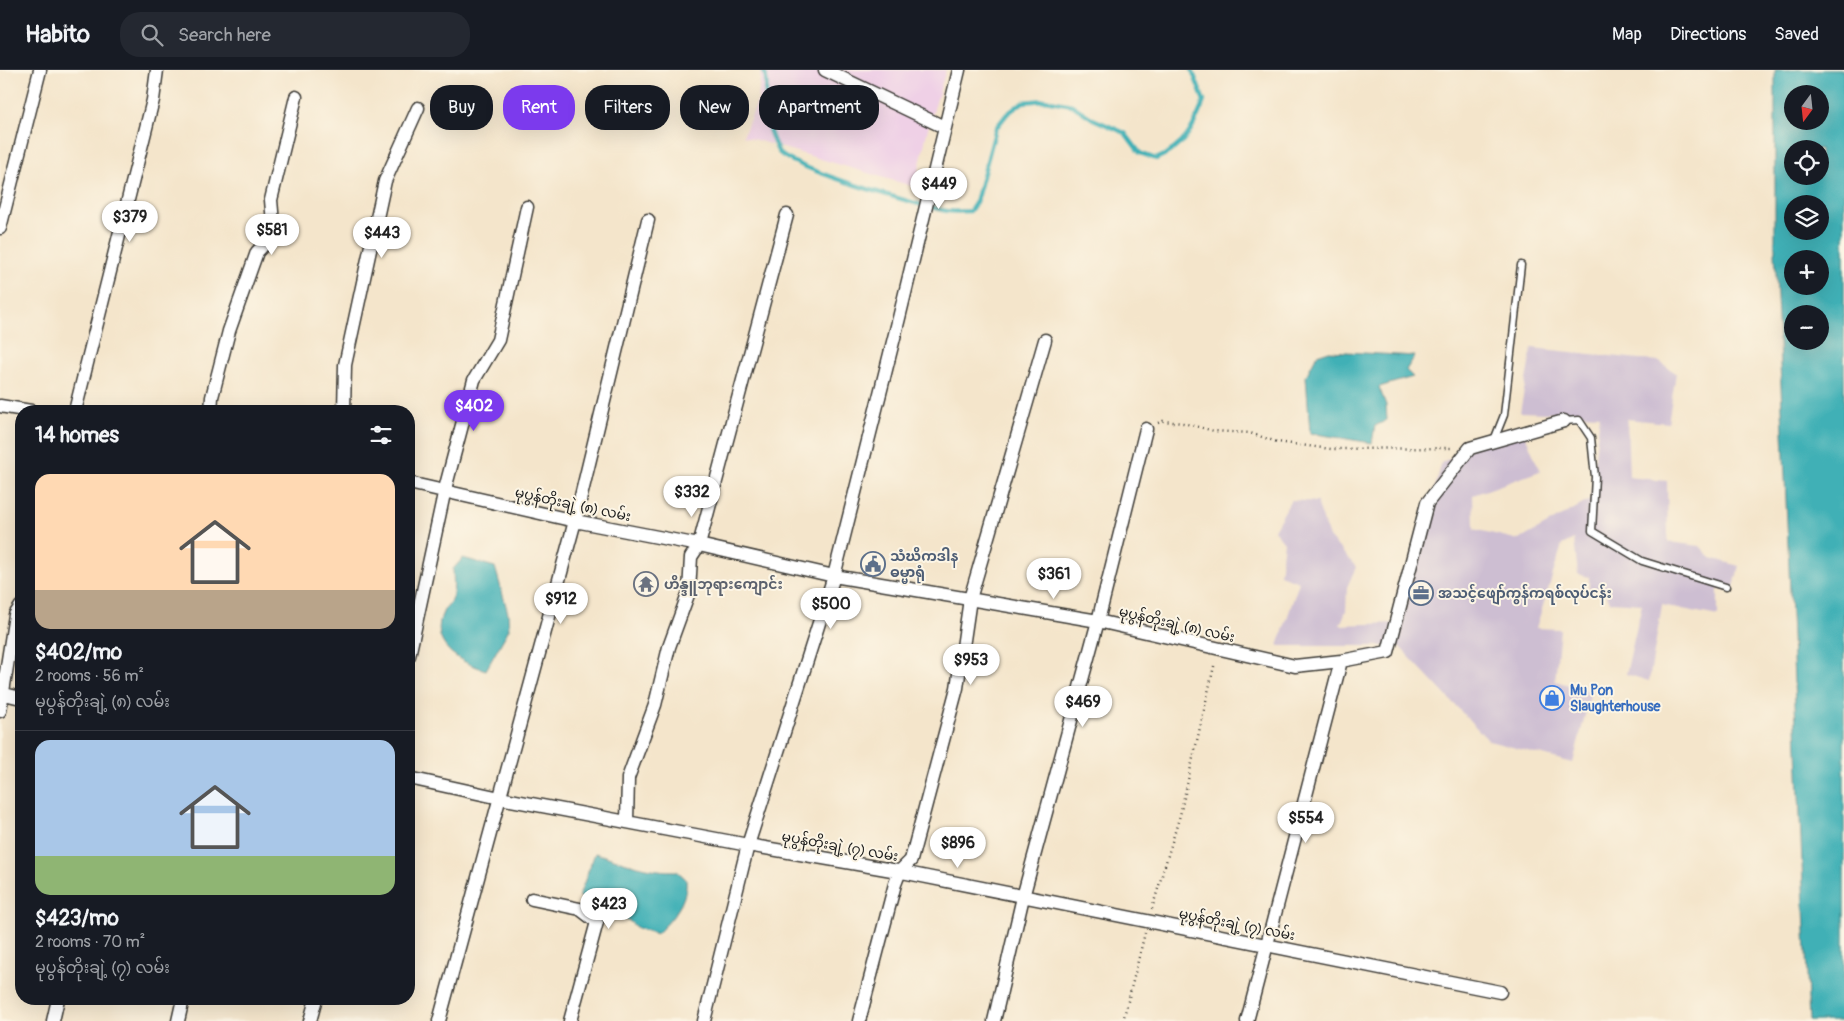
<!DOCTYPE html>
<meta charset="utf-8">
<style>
:root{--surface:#171b24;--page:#242831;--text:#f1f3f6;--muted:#9ea1a6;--line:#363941;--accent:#7c3aed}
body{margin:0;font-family:Pangolin,"Noto Sans Myanmar",sans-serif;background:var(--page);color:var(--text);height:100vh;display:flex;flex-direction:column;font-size:19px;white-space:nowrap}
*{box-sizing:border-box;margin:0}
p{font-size:16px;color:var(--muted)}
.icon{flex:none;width:28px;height:28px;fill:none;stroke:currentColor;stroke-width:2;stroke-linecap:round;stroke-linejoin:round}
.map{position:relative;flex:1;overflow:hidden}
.sheet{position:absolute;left:15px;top:335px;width:400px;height:600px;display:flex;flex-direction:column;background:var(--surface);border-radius:20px;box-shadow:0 5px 20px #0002}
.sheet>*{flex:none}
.banner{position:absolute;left:430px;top:15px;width:475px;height:45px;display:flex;gap:10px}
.needle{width:32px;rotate:195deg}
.controls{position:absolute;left:1784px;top:15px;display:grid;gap:10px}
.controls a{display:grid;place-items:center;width:45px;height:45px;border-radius:50%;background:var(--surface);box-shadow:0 5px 20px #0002;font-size:25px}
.price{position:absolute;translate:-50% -42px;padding:0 11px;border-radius:18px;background:#fff;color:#222;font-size:16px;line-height:32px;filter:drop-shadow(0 1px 2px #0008)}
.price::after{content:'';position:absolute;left:50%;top:30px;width:15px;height:11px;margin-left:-8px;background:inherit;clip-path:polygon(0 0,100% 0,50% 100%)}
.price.active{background:var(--accent);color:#fff}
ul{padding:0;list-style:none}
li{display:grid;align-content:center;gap:10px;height:265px;padding:0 20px}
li+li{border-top:1px solid var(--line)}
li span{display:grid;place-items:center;height:155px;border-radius:15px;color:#555}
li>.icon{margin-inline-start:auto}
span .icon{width:90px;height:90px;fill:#fffc;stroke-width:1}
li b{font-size:21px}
h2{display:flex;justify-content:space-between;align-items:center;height:60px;padding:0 20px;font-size:21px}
.chip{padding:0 18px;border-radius:20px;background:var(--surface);box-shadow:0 5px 20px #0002;font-size:18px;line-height:45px}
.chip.active{background:var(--accent);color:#fff}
header{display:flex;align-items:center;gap:30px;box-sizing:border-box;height:70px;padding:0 25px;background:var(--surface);border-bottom:1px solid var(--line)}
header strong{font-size:24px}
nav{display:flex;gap:28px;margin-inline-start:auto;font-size:18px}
.search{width:350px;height:45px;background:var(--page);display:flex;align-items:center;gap:12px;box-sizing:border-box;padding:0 18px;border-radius:20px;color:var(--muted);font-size:19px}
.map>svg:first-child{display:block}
.built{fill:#efd0e6}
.industrial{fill:#cdbed2}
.water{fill:#3fb0b6;stroke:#2e6669;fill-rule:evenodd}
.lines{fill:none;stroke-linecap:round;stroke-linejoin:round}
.stream{stroke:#3fb0b6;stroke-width:4.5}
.service-casing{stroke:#3c3a36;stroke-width:9}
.minor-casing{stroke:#3c3a36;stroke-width:15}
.path{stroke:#3c3a36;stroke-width:2.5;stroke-dasharray:1 4;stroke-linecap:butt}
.service{stroke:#fff;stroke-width:6}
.minor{stroke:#fff;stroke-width:12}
.labels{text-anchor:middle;stroke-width:4;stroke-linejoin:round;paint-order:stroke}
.street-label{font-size:14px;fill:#1c1c1c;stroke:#fcf5e5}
.service-label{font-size:14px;font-weight:bold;fill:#4e5e75;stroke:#fcf5e5;text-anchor:start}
.worship-label{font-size:14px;font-weight:bold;fill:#5b616d;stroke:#fcf5e5;text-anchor:start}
.shop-label{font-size:14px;font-weight:bold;fill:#366cbe;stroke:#fcf5e5;text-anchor:start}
</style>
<header>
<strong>Habito</strong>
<div class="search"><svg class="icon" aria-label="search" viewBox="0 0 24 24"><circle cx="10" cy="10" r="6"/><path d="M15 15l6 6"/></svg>Search here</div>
<nav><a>Map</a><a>Directions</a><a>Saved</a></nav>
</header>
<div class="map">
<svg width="1844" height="951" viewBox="0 0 1844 951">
<rect width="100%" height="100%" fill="#fcf5e5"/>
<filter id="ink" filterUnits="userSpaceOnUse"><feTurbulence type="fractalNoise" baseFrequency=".02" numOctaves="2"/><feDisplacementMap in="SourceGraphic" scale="10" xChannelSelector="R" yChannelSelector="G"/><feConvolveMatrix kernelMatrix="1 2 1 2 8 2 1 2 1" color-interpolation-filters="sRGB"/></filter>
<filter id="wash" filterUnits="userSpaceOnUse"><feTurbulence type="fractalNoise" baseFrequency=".0096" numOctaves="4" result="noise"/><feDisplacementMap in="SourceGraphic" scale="20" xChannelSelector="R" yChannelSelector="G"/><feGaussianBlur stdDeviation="1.12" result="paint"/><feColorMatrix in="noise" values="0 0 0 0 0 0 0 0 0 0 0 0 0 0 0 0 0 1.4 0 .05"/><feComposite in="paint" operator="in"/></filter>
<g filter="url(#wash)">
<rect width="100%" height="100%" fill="#f4e5cb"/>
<path class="built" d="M 761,0 L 946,0 L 928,58 L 915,117 L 743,66 L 758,30 Z"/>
<path class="industrial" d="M 1532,278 L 1658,291 L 1676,303 L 1668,353 L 1627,349 L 1629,407 L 1667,411 L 1668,472 L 1700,476 L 1711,488 L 1739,496 L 1733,521 L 1718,519 L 1718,546 L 1662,535 L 1649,611 L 1626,604 L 1642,534 L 1610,532 L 1604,518 L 1589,522 L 1589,507 L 1578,504 L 1574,469 L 1562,475 L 1536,558 L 1560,559 L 1555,611 L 1591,621 L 1573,693 L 1489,671 L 1399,576 L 1278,576 L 1299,512 L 1280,505 L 1284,472 L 1274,460 L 1291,430 L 1317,432 L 1329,467 L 1356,497 L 1347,517 L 1346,541 L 1340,555 L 1397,553 L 1442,392 L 1521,355 L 1540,401 L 1473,425 L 1474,459 L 1519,470 L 1590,430 L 1600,345 L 1520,342 Z"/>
<path class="water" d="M 1775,0 L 1844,0 L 1844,951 L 1809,951 L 1775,181 ZM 1792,24 L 1820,24 L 1820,51 L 1792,51 ZM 1792,79 L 1820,79 L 1820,106 L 1792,106 ZM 1792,134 L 1820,134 L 1820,161 L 1792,161 ZM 1792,189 L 1820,189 L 1820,216 L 1792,216 ZM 1792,244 L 1820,244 L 1820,271 L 1792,271 Z
M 1329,281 L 1415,286 L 1406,300 L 1413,307 L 1379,317 L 1386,335 L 1387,350 L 1375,356 L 1372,373 L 1310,363 L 1306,306 L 1317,285 Z
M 463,488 L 495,497 L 508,543 L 509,559 L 486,600 C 458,592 427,574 444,540 C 446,536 450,534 451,530 C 455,522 453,508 453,499 Z
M 595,783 C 621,791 649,802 677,801 L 686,809 C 688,832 672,849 657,864 L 637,858 L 628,850 L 599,841 L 579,826 Z"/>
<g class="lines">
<path class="stream" d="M 763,0 C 770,11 764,28 765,41 C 767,54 772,69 778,81 C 787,97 923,137 947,141 C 954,142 962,141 970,141 L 976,132 L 996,58 L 1007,44 L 1023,32 L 1045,30 L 1072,35 L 1093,49 L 1125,63 L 1140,83 L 1156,89 C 1185,77 1193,59 1204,31 L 1192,0"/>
</g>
</g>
<g filter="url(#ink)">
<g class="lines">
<defs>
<path id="service" d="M 1564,351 L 1579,350 L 1591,368 L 1595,407 L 1592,461 L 1642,491 L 1726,517
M 1494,370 L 1504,345 L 1521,195"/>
<path id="minor" d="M 825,0 L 944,57
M 0,158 L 40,0
M 0,336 L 31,341
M 75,341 L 153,30 L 157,0
M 211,341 L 212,327 L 229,261 L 257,182 L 274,164 L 271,130 L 296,27
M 344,341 L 345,295 L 385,111 L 418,38
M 409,413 L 575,451 L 699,475 L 834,506 L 1098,551 L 1295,596 L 1341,591 L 1388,582 L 1427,433 L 1470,378 L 1564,351
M 409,586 L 445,419 L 474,310 L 498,270 L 527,137
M 0,623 L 21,628
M 0,641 L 15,545 L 21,536
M 409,708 L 500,728 L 748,775 L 892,800 L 1500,922
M 627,752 L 628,708 L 655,635 L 669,577 L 689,522 L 691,487 L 699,475 L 787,145
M 532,829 L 580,839 L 597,852 L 570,951
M 53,951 L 58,929
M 178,951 L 183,929
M 310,951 L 316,929
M 439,951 L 575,451 L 648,150
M 704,951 L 748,775 L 834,506 L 899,248 L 959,0
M 859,951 L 895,814 L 900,801 L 911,790 L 957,618 L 970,529 L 1045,270
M 994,951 L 1023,827 L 1098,551 L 1146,359
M 1247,951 L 1341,591"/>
</defs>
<use href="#service" class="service-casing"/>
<use href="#minor" class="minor-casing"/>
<path class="path" d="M 1158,353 L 1163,351 L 1183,353 L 1214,361 L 1250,363 L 1277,372 L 1331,379 L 1453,378
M 1152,839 L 1180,745 L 1215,592
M 1123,951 L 1145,863"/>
<use href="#service" class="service"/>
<use href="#minor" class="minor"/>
</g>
</g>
<defs>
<symbol id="civic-ring" viewBox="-11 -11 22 22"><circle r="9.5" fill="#fcf5e5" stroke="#5c6f8a" stroke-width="1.5"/><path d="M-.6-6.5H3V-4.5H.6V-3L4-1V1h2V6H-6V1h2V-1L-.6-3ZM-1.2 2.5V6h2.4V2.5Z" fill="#5c6f8a"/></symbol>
<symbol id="temple-ring" viewBox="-11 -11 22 22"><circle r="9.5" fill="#fcf5e5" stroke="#6b7280" stroke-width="1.5"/><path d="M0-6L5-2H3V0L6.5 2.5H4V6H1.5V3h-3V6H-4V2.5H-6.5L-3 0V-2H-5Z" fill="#6b7280"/></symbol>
<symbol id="office-ring" viewBox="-11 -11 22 22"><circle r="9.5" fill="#fcf5e5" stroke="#5c6f8a" stroke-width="1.5"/><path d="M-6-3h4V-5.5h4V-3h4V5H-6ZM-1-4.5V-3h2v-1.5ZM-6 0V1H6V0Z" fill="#5c6f8a"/></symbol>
<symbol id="shop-ring" viewBox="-11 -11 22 22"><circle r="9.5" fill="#fcf5e5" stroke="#3f7fe0" stroke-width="1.5"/><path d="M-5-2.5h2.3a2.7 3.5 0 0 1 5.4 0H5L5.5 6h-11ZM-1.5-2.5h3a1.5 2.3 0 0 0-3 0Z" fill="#3f7fe0"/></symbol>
</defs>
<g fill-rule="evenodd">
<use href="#civic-ring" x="859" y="480" width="28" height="28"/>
<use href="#temple-ring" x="632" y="500" width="28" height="28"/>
<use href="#office-ring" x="1407" y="509" width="28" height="28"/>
<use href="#shop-ring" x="1538" y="614" width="28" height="28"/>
</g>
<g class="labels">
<g class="street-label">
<text transform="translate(573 434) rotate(12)" y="5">မုပွန်တိုးချဲ့ (၈) လမ်း</text>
<text transform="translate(1177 554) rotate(13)" y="5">မုပွန်တိုးချဲ့ (၈) လမ်း</text>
<text transform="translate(840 776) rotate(10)" y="5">မုပွန်တိုးချဲ့ (၇) လမ်း</text>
<text transform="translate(1237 854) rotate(11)" y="5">မုပွန်တိုးချဲ့ (၇) လမ်း</text>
</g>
<g class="service-label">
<text x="890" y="491">သံဃိကဒါန<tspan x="890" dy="16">ဓမ္မာရုံ</tspan></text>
<text x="1438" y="528">အသင့်ဖျော်ကွန်ကရစ်လုပ်ငန်း</text>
</g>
<g class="worship-label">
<text x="664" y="519">ဟိန္ဒူဘုရားကျောင်း</text>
</g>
<g class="shop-label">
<text x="1570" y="625">Mu Pon<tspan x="1570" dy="16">Slaughterhouse</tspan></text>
</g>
</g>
</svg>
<div class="controls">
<a><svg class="needle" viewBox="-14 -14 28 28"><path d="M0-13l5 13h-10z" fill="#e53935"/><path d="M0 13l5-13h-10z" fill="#9ea1a6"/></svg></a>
<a><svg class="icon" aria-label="locate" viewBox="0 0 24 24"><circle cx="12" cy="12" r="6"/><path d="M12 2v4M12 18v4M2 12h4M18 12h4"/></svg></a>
<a><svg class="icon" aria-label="layers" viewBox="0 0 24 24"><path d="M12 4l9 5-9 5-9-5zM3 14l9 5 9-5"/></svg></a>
<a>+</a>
<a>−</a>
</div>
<b class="price" style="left:939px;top:140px">$449</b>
<b class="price" style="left:130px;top:173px">$379</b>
<b class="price" style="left:272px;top:186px">$581</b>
<b class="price" style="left:382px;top:189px">$443</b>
<b class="price active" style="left:474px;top:362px">$402</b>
<b class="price" style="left:692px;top:448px">$332</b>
<b class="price" style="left:1054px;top:530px">$361</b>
<b class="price" style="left:561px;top:555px">$912</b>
<b class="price" style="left:831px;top:560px">$500</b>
<b class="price" style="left:971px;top:616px">$953</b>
<b class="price" style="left:1083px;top:658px">$469</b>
<b class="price" style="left:1306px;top:774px">$554</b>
<b class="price" style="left:958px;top:799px">$896</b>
<b class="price" style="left:609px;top:860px">$423</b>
<div class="banner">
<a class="chip">Buy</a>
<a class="chip active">Rent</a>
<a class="chip">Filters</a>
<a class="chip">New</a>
<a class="chip">Apartment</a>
</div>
<section class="sheet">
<h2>14 homes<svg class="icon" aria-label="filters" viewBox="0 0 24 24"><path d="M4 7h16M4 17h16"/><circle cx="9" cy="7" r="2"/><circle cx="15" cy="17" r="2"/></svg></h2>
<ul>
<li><span style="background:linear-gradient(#ffd9b3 75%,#b9a48a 0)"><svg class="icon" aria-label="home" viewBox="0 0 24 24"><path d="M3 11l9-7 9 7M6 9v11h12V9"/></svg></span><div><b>$402/mo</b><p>2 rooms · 56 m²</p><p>မုပွန်တိုးချဲ့ (၈) လမ်း</p></div></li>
<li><span style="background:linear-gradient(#a9c7e8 75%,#8fb573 0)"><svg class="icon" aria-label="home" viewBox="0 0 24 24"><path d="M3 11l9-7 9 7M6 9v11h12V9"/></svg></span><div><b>$423/mo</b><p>2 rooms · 70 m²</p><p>မုပွန်တိုးချဲ့ (၇) လမ်း</p></div></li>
</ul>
</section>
</div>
